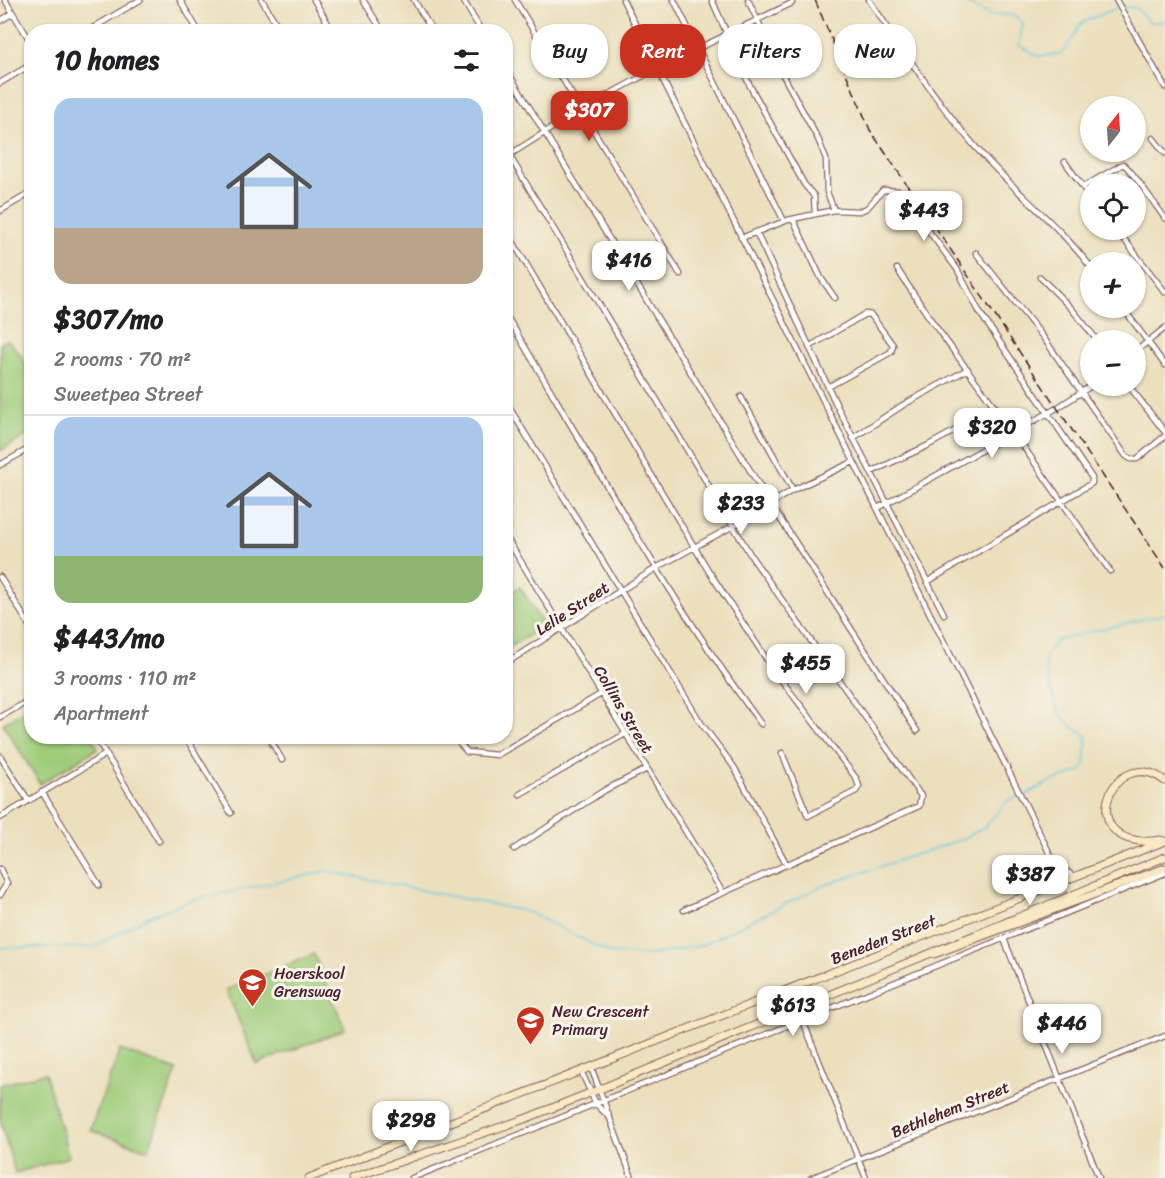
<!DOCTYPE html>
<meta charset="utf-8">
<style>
:root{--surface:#fff;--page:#f6f6f6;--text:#202124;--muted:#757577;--line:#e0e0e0;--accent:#c8321e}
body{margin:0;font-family:Sriracha,sans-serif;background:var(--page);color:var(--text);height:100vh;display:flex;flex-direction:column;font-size:22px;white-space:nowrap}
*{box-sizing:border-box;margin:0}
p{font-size:20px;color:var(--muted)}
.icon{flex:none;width:33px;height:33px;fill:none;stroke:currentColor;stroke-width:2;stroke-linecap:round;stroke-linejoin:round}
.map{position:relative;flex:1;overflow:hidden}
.side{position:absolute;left:24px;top:24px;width:489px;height:720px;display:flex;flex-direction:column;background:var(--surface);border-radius:24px;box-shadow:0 2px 4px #0004}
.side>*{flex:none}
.hud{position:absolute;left:531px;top:24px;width:543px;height:54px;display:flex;gap:12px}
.needle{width:39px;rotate:17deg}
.fabs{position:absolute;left:1080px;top:96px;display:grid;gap:12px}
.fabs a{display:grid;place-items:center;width:66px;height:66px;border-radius:50%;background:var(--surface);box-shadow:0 2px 4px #0004;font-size:30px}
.price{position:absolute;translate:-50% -51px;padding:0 14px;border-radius:12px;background:#fff;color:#222;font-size:20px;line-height:39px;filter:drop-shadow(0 2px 3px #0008)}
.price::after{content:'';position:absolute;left:50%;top:36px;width:18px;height:14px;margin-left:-9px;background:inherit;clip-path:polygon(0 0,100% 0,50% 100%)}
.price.current{background:var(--accent);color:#fff}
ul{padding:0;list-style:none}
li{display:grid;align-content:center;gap:12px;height:318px;padding:0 30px}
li+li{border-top:2px solid var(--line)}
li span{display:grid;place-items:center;height:186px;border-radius:18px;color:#555}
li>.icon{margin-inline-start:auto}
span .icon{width:108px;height:108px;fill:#fffc;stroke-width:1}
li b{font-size:26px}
h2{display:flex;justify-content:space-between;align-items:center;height:72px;padding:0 30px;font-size:26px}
.pill{padding:0 21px;border-radius:24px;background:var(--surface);box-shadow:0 2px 4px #0004;font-size:21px;line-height:54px}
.pill.current{background:var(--accent);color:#fff}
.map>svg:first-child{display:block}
.green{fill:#9ecc79;stroke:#747652;stroke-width:1.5}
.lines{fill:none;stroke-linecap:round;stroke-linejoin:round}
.stream{stroke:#63c7e0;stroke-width:1.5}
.minor-casing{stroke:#82625e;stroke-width:7}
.secondary-casing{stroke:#82625e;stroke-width:9}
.minor{stroke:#fff;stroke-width:4.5}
.secondary{stroke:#f8e8c3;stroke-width:7}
.rail{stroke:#4a1f2b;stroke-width:1.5;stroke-dasharray:9 4.5;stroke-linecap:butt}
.labels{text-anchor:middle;stroke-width:6;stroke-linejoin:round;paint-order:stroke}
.street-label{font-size:16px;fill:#4a1f2b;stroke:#f7f3e8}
.poi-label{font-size:16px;fill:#4a1f2b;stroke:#f7f3e8;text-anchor:start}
</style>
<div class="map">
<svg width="1165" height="1178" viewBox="0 0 1165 1178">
<rect width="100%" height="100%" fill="#f7f3e8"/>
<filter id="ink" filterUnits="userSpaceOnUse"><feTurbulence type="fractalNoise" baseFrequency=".0167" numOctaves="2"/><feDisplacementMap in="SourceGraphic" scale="12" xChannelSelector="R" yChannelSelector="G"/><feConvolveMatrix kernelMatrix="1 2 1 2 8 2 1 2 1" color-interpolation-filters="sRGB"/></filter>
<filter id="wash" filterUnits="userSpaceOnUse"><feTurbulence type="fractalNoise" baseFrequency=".008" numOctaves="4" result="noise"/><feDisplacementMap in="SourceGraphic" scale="24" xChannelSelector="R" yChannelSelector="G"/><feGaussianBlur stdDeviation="1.35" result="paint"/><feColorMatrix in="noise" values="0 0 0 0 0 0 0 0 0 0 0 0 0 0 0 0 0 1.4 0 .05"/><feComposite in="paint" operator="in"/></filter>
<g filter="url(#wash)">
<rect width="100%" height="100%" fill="#ebdfbc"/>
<path class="green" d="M 7,340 C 36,364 32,399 31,433 L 0,451 L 0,344 Z
M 520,587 L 544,626 L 506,649 L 506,595 Z
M 31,706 L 32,736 L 91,737 L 98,748 L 40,784 L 3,724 Z
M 314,954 L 345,1029 L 257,1064 L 226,990 Z
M 120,1050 L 177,1070 L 148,1150 L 90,1130 Z
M 45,1073 L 69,1157 L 15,1173 L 0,1120 L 0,1085 Z"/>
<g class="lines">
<path class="stream" d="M 962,0 C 970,5 979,11 989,14 C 1003,18 1013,9 1023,24 L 1019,45 L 1038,56 L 1060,54 L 1066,49 L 1081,23 L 1117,8
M 1122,7 L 1136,8 L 1149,22 L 1165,22
M 1024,796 L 1047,783 L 1081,771 L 1085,764 L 1087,736 L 1069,725 L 1057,709 L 1045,667 L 1046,655 L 1057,640 L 1165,614
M 0,948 L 94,947 L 149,916 L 193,900 L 327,871 L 528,912 L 610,953 L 652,955 L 702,945 L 822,886 L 960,840 L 986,826 L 1008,800 L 1019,797"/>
</g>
</g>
<g filter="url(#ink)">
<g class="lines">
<defs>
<path id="minor" d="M 5,0 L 32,44
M 180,0 L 199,32
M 262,0 L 281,32
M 314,0 L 333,32
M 363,0 L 383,32
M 414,0 L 433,32
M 463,0 L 482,32
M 515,0 L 680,274
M 623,0 L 1055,864 L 1075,877
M 674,0 L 784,221
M 712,0 L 750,86 L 804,184 L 814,196 L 815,214
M 748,0 L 783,75 L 818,139 L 826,159 L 827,192 L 834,210
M 869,0 C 902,48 935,100 973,144 C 1010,188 1055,221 1090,266
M 1116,0 L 1165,87
M 0,21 L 13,13
M 86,32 L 140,0
M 506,69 L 770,503 L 917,731
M 0,83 L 32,64
M 1153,138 L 1165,153
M 506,150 L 753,559 L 921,796 L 919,806 L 684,910
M 506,157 L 582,109 L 656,69 L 792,3
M 1065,162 L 1090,197
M 1083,187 L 1123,164 C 1130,167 1157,208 1165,218
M 0,211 L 32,192
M 793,219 L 821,278 L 835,298
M 506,230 L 708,570 L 773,669 L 856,778 L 859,786 L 856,791 L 808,816 L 782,753
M 1117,230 L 1165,292
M 756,232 L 837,406 L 944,614
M 741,238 L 788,220 L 834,210 L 860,211 L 867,208 L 883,190 L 899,191 L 957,269 L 980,313 L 1092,478 L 1092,483 L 927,582
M 976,253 L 1043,337 L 1126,456 L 1131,459 L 1137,459 L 1165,436
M 897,269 L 933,323 L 1014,433 L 1110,571
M 1040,277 L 1071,308 L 1097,340
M 1123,308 L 1165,365
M 506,315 C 588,452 666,595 761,724
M 809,347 L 865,314 L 871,315 L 893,345 L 891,352 L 828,387
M 1136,351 L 1165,328
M 1129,386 L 1165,432
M 741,397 L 793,490
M 506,402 L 701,723 L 734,767 L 787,865
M 853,438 L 903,405 L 968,369
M 0,465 L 32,447
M 871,472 L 927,446 L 996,408
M 878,508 L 1057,408 L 1091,386
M 506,537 L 723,893
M 0,577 L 32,630
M 506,663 L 658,567 L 733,526 L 793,490 L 853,462
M 0,717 L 32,699
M 95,736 L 159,841
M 185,736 L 231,813
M 268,736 L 282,760
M 365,736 L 374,742 L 388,736
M 453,736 L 467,752 L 497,755 L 601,694
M 0,756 L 28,800
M 42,792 L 99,885
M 520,794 L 625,734
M 0,818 L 106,754
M 514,849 L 605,790 L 647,769
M 0,869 L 7,883 L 0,895
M 1047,887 L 1055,864
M 1004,939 L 1099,1178
M 803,1021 L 866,1178
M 591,1067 L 632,1178
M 581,1071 L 596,1104 L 607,1115
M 412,1178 L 1165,873
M 811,1178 L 1165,1036"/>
<path id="secondary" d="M 1161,840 C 1069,854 1110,739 1165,781
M 934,954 L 1165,868
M 309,1178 L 1165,841
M 352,1178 L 527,1118 L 600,1089 L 1165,857"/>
</defs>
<use href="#minor" class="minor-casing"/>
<use href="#secondary" class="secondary-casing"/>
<use href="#minor" class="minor"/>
<use href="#secondary" class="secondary"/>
<path class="rail" d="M 815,0 L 870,130 L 1165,568"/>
</g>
</g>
<defs>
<symbol id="school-pin" viewBox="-11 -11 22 30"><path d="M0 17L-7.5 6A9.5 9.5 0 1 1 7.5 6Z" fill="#c8321e" stroke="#f7f3e8"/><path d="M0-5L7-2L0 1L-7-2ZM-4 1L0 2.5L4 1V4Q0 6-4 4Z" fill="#fff"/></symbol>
</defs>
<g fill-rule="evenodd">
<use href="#school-pin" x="236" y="966" width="33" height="45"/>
<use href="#school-pin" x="514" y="1004" width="33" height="45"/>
</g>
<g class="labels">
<g class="street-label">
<text transform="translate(572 608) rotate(-33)" y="6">Lelie Street</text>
<text transform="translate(624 709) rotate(59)" y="6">Collins Street</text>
<text transform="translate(883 939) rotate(-21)" y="6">Beneden Street</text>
<text transform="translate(950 1109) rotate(-22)" y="6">Bethlehem Street</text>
</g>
<g class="poi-label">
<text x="274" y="979">Hoerskool<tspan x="274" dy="18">Grenswag</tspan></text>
<text x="552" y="1017">New Crescent<tspan x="552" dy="18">Primary</tspan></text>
</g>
</g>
</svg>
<div class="fabs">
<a><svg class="needle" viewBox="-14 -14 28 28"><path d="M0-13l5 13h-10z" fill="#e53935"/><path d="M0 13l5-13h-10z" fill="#757577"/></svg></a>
<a><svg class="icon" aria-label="locate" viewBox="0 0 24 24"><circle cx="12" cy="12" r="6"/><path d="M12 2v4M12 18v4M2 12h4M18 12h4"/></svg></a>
<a>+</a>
<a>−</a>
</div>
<b class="price current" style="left:589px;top:142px">$307</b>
<b class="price" style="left:924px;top:242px">$443</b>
<b class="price" style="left:629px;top:292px">$416</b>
<b class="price" style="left:992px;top:459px">$320</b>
<b class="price" style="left:741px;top:535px">$233</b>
<b class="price" style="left:806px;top:695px">$455</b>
<b class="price" style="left:1030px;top:906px">$387</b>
<b class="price" style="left:793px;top:1037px">$613</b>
<b class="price" style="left:1062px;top:1055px">$446</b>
<b class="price" style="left:411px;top:1152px">$298</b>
<div class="hud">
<a class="pill">Buy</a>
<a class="pill current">Rent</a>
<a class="pill">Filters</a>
<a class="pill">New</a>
</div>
<section class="side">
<h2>10 homes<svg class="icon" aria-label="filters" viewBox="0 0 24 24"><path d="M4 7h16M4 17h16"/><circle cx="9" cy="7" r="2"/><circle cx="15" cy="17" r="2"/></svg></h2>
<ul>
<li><span style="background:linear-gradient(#a9c7e8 70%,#b9a48a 0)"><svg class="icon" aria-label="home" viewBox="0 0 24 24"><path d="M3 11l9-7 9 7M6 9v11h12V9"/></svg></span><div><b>$307/mo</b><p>2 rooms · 70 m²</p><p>Sweetpea Street</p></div></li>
<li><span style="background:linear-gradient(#a9c7e8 75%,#8fb573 0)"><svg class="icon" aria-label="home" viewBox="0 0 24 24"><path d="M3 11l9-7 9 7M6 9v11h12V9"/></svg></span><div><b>$443/mo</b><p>3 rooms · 110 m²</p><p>Apartment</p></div></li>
</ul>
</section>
</div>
